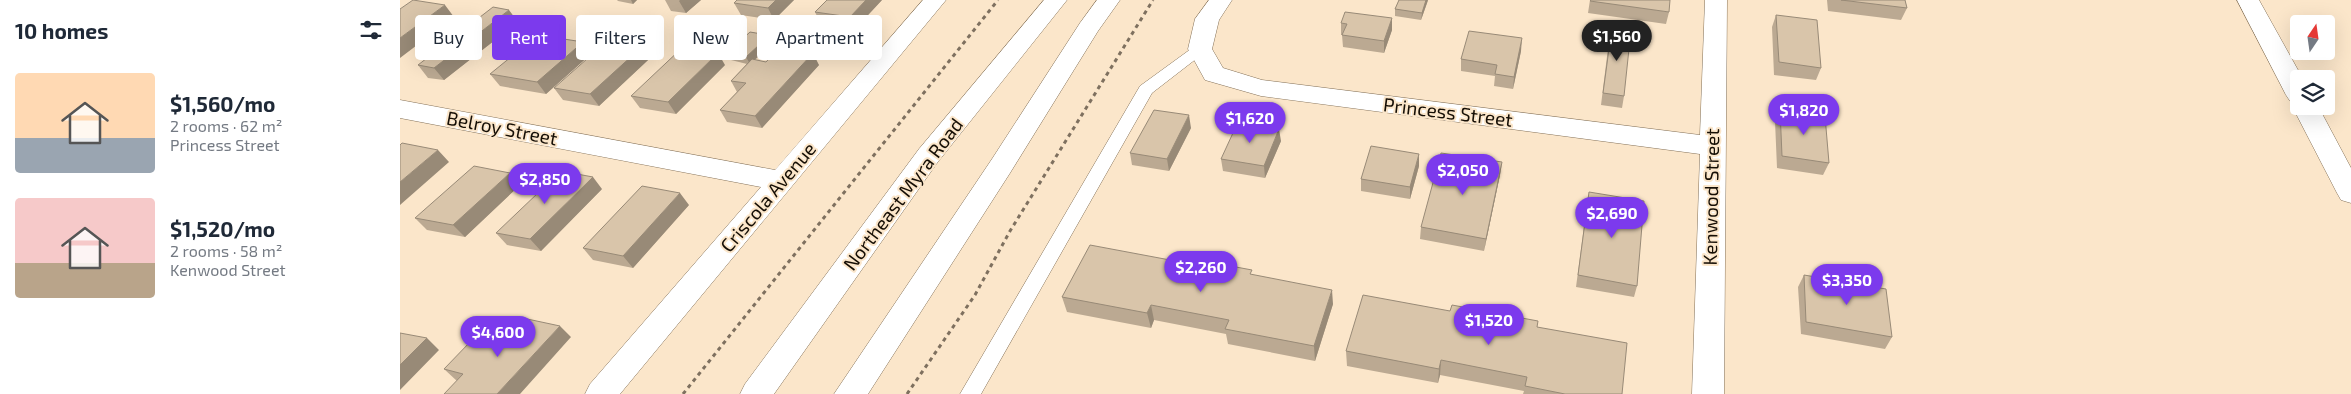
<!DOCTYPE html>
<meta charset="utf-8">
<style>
:root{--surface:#fff;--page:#f2f2f3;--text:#1f2937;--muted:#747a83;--accent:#7c3aed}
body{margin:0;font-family:"Exo 2",sans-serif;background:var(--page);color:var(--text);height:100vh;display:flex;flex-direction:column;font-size:19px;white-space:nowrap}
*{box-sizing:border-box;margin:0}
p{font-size:16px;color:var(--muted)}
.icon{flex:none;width:28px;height:28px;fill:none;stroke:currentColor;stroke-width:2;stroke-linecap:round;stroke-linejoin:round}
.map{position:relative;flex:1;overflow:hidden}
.details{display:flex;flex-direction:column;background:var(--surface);width:400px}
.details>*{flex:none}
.top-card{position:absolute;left:15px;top:15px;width:475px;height:45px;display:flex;gap:10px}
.needle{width:32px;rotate:13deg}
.tools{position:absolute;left:1890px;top:15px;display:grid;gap:10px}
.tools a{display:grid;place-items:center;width:45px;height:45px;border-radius:5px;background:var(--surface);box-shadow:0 5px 20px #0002;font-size:25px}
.price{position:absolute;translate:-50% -42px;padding:0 11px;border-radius:18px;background:var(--accent);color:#fff;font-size:16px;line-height:32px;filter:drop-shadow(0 1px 2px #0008)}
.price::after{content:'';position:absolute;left:50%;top:30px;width:15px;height:11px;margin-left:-8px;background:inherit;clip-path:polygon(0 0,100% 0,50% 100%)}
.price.selected{background:#222;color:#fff}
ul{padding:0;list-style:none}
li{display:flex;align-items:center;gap:15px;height:125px;padding:0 15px}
li span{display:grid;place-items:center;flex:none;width:140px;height:100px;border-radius:5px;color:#555}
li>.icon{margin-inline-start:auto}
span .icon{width:60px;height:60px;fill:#fffc;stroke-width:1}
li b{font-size:21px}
h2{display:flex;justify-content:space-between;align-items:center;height:60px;padding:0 15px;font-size:21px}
.chip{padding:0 18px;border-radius:5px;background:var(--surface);box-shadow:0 5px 20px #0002;font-size:18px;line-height:45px}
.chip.selected{background:var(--accent);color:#fff}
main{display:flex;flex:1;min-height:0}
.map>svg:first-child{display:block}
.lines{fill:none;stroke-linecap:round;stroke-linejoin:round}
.lane-casing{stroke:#847158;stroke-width:1}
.street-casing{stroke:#847158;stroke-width:1}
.highway-casing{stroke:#847158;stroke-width:1}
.path{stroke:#7e705f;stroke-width:3;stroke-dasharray:4 4;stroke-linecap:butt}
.lane{fill:#fff;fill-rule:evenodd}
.street{fill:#fff;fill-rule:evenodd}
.highway{fill:#fff;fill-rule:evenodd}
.wall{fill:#bba992;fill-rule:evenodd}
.shaded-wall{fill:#988a77}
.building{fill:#d9c5aa;stroke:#988a77}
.labels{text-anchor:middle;stroke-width:4;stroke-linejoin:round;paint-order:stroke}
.street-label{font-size:19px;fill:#150e05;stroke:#fbe6ca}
</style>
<main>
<section class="details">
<h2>10 homes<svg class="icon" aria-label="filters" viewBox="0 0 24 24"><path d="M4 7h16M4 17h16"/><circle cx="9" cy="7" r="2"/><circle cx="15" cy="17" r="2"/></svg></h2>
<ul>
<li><span style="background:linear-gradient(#ffd9b3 65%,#9aa5b1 0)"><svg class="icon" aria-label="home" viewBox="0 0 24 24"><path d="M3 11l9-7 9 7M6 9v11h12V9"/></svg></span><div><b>$1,560/mo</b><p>2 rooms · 62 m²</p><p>Princess Street</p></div></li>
<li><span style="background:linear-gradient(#f6c9c9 65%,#b9a48a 0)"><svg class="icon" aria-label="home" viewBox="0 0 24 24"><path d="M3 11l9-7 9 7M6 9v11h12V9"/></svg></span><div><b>$1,520/mo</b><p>2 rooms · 58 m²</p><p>Kenwood Street</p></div></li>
</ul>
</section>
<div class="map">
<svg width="1951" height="394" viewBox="0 0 1951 394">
<rect width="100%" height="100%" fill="#fbe6ca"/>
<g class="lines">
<defs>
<path id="lane" d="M 800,44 L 805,46 L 808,49 L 805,52 L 752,93 L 581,394 L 560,394 L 740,86 L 795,46 Z"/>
<path id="street" d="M 523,0 L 546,0 L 220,394 L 185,394 L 190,384 L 361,187 L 0,118 L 0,100 L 375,170 Z
M 809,0 L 832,0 L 819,20 L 812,49 L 823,68 L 862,80 L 1300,135 L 1305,0 L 1327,0 L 1324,394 L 1292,394 L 1300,154 L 861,96 L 805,80 L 788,49 L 795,19 Z
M 1837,0 L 1859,0 L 1903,79 L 1899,79 L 1899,106 L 1918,106 L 1951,168 L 1951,203 L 1941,200 L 1937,193 L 1892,106 L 1895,102 L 1890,101 L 1886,95 Z"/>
<path id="highway" d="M 644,0 L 667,0 L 537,163 L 374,394 L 340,394 L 345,384 L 519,149 Z
M 697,0 L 720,0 L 698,31 L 610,173 L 468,394 L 434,394 L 592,159 L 680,23 Z"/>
</defs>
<use href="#lane" class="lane-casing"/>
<use href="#street" class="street-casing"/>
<use href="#highway" class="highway-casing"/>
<path class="path" d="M 283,394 L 598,0
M 507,394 L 575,295 L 610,231 L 753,0"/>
<use href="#lane" class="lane"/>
<use href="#street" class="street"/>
<use href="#highway" class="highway"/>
</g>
<path class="wall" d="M 217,0 L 237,0 L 233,4 L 218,1 Z
M 265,0 L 301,0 L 286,13 L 271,11 Z
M 394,0 L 374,20 L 341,15 L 334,3 Z
M 482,0 L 455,29 L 421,24 L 415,12 Z
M 999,0 L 1028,0 L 1027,3 L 1021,20 L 995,16 L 995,9 Z
M 1190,0 L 1269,12 L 1266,24 L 1188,13 Z
M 1427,0 L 1505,0 L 1507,8 L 1501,20 L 1428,11 Z
M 1376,15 L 1421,68 L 1416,80 L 1374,75 L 1372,27 Z
M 118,22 L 44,80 L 28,78 L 18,65 Z
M 941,23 L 992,30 L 984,53 L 943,47 L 942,35 L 941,35 Z
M 1212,27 L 1224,96 L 1222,108 L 1201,105 L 1209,40 Z
M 350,32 L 391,39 L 395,46 L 392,49 L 419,65 L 362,128 L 327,122 L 320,110 L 337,92 L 331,81 L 347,64 L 331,60 L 327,53 ZM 363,52 L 374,54 L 366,62 L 355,60 Z
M 263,46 L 199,106 L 163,100 L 154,88 Z
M 1121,51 L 1113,89 L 1094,86 L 1095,76 L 1061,71 L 1061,59 Z
M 191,54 L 146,94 L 100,86 L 90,74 Z
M 325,65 L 276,114 L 240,108 L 231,96 Z
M 1380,109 L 1429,163 L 1423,175 L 1377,168 L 1375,121 Z
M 791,128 L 769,171 L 732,165 L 730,153 Z
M 881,141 L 865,178 L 823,171 L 821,159 Z
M 1019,166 L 1010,199 L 961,191 L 961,179 Z
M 1100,175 L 1084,251 L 1020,239 L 1021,227 Z
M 120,185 L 65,237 L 27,230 L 15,218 Z
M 202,189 L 141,251 L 107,245 L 96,233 Z
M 1189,192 L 1237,286 L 1234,297 L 1176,287 L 1187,204 Z
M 289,205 L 233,268 L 193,260 L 183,248 Z
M 852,275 L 933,304 L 915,361 L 828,344 L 826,334 L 754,320 L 751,328 L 667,312 L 662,297 Z
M 1404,275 L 1492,337 L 1485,349 L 1401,334 L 1398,287 Z
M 1137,327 L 1222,394 L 1123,394 L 1124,391 L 1040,375 L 1038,383 L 947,366 L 946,351 Z
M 171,337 L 57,381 L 44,369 L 91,345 Z"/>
<path class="shaded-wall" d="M 231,0 L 237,0 L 233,4 Z
M 280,0 L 301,0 L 286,13 L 279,1 Z
M 376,0 L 394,0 L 374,20 L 368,8 Z
M 466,0 L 482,0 L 455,29 L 450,17 Z
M 1026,0 L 1028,0 L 1027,3 L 1021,20 L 1022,13 Z
M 45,5 L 54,17 L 0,58 L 0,38 Z
M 109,10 L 118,22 L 44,80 L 34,68 Z
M 992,18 L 992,30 L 984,53 L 984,41 Z
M 256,34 L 263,46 L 199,106 L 190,94 Z
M 1122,38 L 1121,51 L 1113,89 L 1114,77 Z
M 391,39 L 395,46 L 385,56 L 381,49 Z
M 183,42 L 191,54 L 146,94 L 137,82 Z
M 359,45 L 363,52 L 350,64 L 346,57 Z
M 318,53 L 325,65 L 276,114 L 268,102 Z
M 413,53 L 419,65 L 362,128 L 355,116 Z
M 789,115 L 791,128 L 769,171 L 767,159 Z
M 879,129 L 881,141 L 865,178 L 864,166 Z
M 38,150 L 49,162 L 0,205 L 0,182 Z
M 1019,154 L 1019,166 L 1010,199 L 1010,187 Z
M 1102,162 L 1100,175 L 1084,251 L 1086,239 Z
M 110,173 L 120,185 L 65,237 L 53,225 Z
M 193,177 L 202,189 L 141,251 L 130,239 Z
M 280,193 L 289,205 L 233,268 L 223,256 Z
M 932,290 L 933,304 L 915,361 L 914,346 Z
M 751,305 L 754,320 L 751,328 L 747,313 Z
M 160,326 L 171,337 L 120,394 L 97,394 Z
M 27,338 L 39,350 L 0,390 L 0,365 Z
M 1041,360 L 1040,375 L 1038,383 L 1039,369 Z"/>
<path class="building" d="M 13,0 L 45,5 L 0,38 L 0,9 Z
M 337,0 L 376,0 L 368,8 L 334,3 Z
M 427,0 L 466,0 L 450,17 L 415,12 Z
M 999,0 L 1026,0 L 1022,13 L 995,9 Z
M 1191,0 L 1270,0 L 1269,12 L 1190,1 Z
M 1441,0 L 1505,0 L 1507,8 Z
M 93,7 L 109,10 L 34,68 L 18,65 Z
M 945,12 L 992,18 L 984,41 L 942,35 L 947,24 L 941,23 Z
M 1376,15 L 1417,20 L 1421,68 L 1379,62 Z
M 1212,27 L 1231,30 L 1224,96 L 1203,93 Z
M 221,29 L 256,34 L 190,94 L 154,88 Z
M 1069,31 L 1122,38 L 1114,77 L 1095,74 L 1097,65 L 1061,59 Z
M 350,32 L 391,39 L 382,48 L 380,47 L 379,49 L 359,45 L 346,57 L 327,53 Z
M 138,35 L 183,42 L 137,82 L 90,74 Z
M 283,47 L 318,53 L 268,102 L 231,96 Z
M 380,47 L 413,53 L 355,116 L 320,110 L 346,83 L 331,81 L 352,59 L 366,62 Z
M 1380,109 L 1425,116 L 1429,163 L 1382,156 Z
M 754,110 L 789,115 L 767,159 L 730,153 Z
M 838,122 L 879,129 L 864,166 L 821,159 Z
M 2,143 L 38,150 L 0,182 L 0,145 Z
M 971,146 L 1019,154 L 1010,187 L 961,179 Z
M 1041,153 L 1102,162 L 1086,239 L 1021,227 Z
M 74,166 L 110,173 L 53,225 L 15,218 Z
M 161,171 L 193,177 L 130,239 L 96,233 Z
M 242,186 L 280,193 L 223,256 L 183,248 Z
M 1189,192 L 1244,201 L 1237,286 L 1178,275 Z
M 690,245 L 770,260 L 772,255 L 852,270 L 850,274 L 932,290 L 914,346 L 825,329 L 829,320 L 751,305 L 747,313 L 662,297 Z
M 1404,275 L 1486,289 L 1492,337 L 1406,322 Z
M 963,295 L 1050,311 L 1052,305 L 1138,321 L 1137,327 L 1227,343 L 1222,394 L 1165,394 L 1125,386 L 1127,377 L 1041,360 L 1039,369 L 946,351 Z
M 118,317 L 160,326 L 97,394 L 44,394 L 63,374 L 44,369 L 71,341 L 91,345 Z
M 0,333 L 27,338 L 0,365 Z"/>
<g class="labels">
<g class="street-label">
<text transform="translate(1048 112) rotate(7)" y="7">Princess Street</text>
<text transform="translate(102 128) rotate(11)" y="7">Belroy Street</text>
<text transform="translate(503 194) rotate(-53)" y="7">Northeast Myra Road</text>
<text transform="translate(368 197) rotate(-50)" y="7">Criscola Avenue</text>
<text transform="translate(1311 197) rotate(-89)" y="7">Kenwood Street</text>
</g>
</g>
</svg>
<div class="tools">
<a><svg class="needle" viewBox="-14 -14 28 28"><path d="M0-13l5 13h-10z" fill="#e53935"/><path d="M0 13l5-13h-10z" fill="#747a83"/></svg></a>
<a><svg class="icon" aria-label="layers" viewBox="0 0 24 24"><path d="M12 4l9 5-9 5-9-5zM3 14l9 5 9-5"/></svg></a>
</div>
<b class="price selected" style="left:1217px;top:62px">$1,560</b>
<b class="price" style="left:1404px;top:136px">$1,820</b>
<b class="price" style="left:850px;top:144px">$1,620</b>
<b class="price" style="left:1063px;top:196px">$2,050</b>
<b class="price" style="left:145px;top:205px">$2,850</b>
<b class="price" style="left:1212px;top:239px">$2,690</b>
<b class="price" style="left:801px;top:293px">$2,260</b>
<b class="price" style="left:1447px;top:306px">$3,350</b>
<b class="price" style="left:1089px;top:346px">$1,520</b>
<b class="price" style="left:98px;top:358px">$4,600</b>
<div class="top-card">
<a class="chip">Buy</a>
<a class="chip selected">Rent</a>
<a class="chip">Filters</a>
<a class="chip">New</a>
<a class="chip">Apartment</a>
</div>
</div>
</main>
